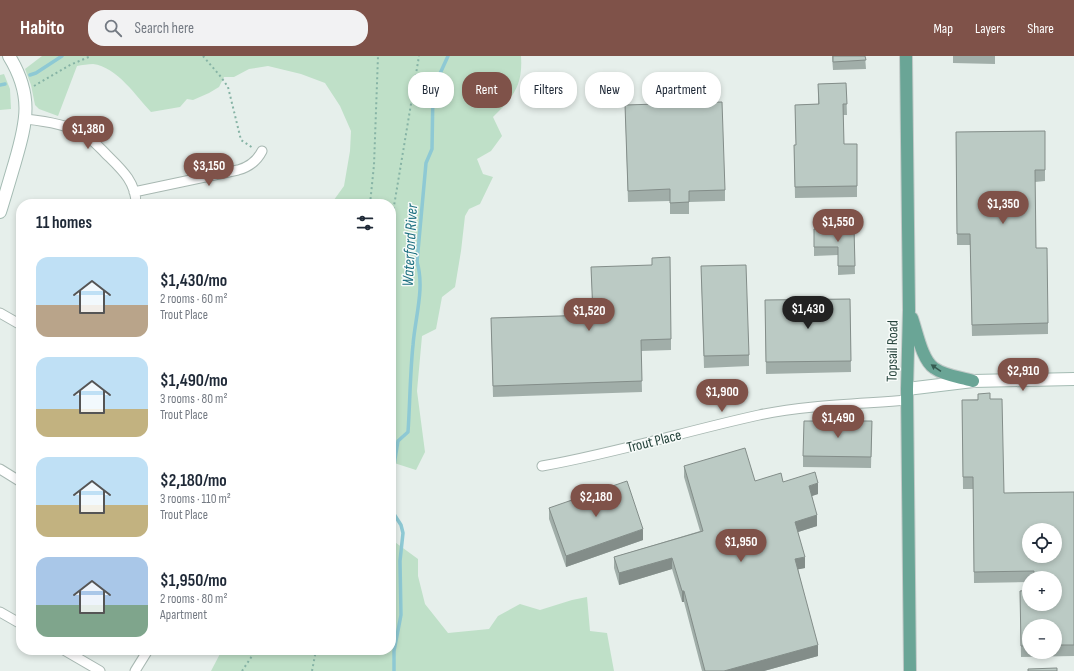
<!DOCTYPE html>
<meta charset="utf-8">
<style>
:root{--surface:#fff;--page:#f2f2f3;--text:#1f2937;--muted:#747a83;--accent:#7f5249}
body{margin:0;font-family:"Sofia Sans Condensed",sans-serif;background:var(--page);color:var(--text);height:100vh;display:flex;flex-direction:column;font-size:15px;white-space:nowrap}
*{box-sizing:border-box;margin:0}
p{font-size:13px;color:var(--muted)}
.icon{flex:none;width:22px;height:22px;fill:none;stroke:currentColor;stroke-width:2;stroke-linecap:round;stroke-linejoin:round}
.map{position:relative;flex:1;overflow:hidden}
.panel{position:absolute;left:16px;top:143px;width:380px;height:456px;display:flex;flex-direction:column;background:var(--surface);border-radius:16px;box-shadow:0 2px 6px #0003}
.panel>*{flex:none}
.hud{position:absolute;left:408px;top:16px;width:380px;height:36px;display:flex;gap:8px}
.fabs{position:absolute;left:1022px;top:467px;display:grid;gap:8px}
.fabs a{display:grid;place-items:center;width:40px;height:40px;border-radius:50%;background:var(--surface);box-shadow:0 2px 6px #0003;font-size:20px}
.price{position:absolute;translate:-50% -34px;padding:0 9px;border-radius:14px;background:var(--accent);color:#fff;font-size:13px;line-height:26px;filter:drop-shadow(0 1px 2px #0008)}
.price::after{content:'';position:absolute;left:50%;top:24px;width:12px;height:9px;margin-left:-6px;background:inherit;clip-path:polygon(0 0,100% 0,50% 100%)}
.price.active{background:#222;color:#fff}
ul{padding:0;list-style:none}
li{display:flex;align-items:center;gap:12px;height:100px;padding:0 20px}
li span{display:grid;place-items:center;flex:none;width:112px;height:80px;border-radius:12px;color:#555}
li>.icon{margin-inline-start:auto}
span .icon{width:48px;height:48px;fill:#fffc;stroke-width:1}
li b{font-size:17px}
h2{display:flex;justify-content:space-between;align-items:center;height:48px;padding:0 20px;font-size:17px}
.chip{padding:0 14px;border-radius:16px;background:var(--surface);box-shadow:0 2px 6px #0003;font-size:14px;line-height:36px}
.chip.active{background:var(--accent);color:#fff}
header{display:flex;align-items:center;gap:24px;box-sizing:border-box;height:56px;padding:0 20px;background:var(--accent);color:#fff}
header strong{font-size:19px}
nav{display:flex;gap:22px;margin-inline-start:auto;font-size:14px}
.search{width:280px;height:36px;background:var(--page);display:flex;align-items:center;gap:10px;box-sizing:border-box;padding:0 14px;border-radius:16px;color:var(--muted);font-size:15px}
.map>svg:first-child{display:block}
.green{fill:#bfe0c8}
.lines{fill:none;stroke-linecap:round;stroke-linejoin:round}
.stream{stroke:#8ec9d4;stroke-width:3.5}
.street-casing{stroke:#a8b8b2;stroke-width:11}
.secondary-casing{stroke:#a4bbb3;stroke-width:14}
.primary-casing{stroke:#c2cac8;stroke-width:14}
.path{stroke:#86b3a5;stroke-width:2;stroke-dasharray:2 3;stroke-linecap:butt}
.street{stroke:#fff;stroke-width:9}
.secondary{stroke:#fff;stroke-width:12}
.primary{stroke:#6aa596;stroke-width:12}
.wall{fill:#a1aea9;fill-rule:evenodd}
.shaded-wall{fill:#838d89}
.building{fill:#bbcac4;stroke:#838d89;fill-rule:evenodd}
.oneway{fill:#365b51}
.labels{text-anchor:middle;stroke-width:3;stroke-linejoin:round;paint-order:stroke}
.street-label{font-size:15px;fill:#24423a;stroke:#f7fbf9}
.water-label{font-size:16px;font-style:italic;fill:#1c6f80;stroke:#f7fbf9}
</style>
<header>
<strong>Habito</strong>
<div class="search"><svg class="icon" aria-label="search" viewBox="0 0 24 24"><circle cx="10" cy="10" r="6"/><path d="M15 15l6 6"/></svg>Search here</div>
<nav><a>Map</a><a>Layers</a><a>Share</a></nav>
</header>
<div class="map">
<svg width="1074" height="615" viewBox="0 0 1074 615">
<rect width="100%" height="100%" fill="#e6efeb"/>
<path class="green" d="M 42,0 L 521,0 C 523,30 513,41 493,61 L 502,80 L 491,95 L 477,103 L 483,118 L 493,121 L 480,148 L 469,153 L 465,160 L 461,195 L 455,231 L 442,241 L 436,273 L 422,280 L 417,335 L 425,396 L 416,414 L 391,406 L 391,148 L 331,148 L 344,130 L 350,95 L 351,75 L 340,50 L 325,27 L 301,18 L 268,10 L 249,13 L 234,21 L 224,21 L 219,31 L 209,37 L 193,44 L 187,43 L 180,51 L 151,56 C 136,40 117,11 93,8 C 88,8 82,9 77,10 L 58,60 L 39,53 L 35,49 L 31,29 L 25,13 Z
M 4,18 L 10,33 L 11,53 L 0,54 L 0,19 Z
M 391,482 L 392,484 L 418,503 L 418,520 L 425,548 L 448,577 L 489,573 L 498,560 L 520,548 L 540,554 L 572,544 L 587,541 L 590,575 L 607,577 L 614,615 L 211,615 L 222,594 L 391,594 Z"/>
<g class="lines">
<path class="stream" d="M 30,19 L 36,17 L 62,0
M 0,29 L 5,28
M 391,427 L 398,385 L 408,376 C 410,347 410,318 413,289 C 415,262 425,232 417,206 L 426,107 L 432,93 L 433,33 L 448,0
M 391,440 L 392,455 L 401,469 L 403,477 L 400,505 L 401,559 L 394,595 L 394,615"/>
<defs>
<path id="street" d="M 26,63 C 44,65 66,68 82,77 C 91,82 98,90 105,97 C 120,112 136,125 136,148
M 134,136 L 238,114 C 249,111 257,105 262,95
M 0,257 L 21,269
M 542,410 C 616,397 686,375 759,359 C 806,349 859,348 908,344
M 0,413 L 21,426
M 0,556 L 21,568
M 64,594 L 100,615
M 135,615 L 148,594"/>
<path id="secondary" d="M 0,156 C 5,140 10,123 15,106 C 27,65 33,39 9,0
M 907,333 L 973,325 L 1074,323"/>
<path id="primary" d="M 906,0 L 909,254 L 907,333 L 910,615
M 912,262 C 917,276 922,304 934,312 C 945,320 960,321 973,325"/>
</defs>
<use href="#street" class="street-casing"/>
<use href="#secondary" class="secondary-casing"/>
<use href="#primary" class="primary-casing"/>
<path class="path" d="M 203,0 L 221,21 L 228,31 L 241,84 L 253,92
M 34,30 L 70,9 L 91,0
M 370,148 L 374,109 L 378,0
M 391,168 L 419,0
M 242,615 L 256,594
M 312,615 L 316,594"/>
<use href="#street" class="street"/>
<use href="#secondary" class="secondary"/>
<use href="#primary" class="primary"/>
</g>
<path class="wall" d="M 832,0 L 865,0 L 866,13 L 833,14 Z
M 953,0 L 995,0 L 995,8 L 953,7 Z
M 846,27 L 847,59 L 843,59 L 844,88 L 857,88 L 857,141 L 795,142 L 794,89 L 796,89 L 795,49 L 818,48 L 818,28 Z
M 625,49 L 725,134 L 725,145 L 689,146 L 689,158 L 670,158 L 670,145 L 628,146 Z
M 1045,75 L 1045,125 L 1035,126 L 1036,192 L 1048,267 L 1048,278 L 972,280 L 970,189 L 957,189 L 956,76 Z
M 854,172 L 855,218 L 838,219 L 838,199 L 814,200 L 814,173 Z
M 701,210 L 749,299 L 749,310 L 704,312 Z
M 591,211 L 671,283 L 671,294 L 641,295 L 642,336 L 493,341 L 491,262 L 593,259 Z
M 850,243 L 851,316 L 766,318 L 765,244 Z
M 990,343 L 1004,437 L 1074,436 L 1074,600 L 1021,601 L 1020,535 L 1029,548 L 1055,522 L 1029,522 L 1029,526 L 974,527 L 973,433 L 963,433 L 962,344 ZM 1029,570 L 1055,570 L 1055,596 L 1029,596 Z
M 872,365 L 871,412 L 803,411 L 803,400 Z
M 684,410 L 755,425 L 783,426 L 818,438 L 812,440 L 817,470 L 798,476 L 805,512 L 798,513 L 818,600 L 764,615 L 702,615 L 684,546 L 682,546 L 672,513 L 619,529 L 614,512 L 614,501 L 700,475 L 684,421 Z
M 549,452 L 643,484 L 566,511 L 549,463 Z"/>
<path class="shaded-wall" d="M 818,427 L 818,438 L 809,441 L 809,430 Z
M 817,459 L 817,470 L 795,477 L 795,466 Z
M 643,473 L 643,484 L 566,511 L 566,500 Z
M 805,501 L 805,512 L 795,514 L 795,503 Z
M 672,502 L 672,513 L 619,529 L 619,517 Z
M 682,535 L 684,535 L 684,546 L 682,546 Z
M 818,589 L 818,600 L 764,615 L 724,615 Z"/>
<path class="building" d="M 833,0 L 865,0 L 866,4 L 833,6 Z
M 846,27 L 847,48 L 843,48 L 844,88 L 857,88 L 857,130 L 795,131 L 794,89 L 796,89 L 795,49 L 819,48 L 818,28 Z
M 722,46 L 725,134 L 689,135 L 689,146 L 670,147 L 670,133 L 628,135 L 625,49 Z
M 1045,75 L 1045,114 L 1035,114 L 1036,192 L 1047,192 L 1048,267 L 972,269 L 970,178 L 957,178 L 956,76 Z
M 854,172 L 855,210 L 838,210 L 838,191 L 814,191 L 814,173 Z
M 670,201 L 671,283 L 641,284 L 642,325 L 493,330 L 491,262 L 593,259 L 591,211 L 652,209 L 652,202 Z
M 746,209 L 749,299 L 704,300 L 701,210 Z
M 850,243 L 851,305 L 766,306 L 765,244 Z
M 990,337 L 990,343 L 1002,343 L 1004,437 L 1074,436 L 1074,589 L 1055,589 L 1055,570 L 1029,570 L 1029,590 L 1021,590 L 1020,535 L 1029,534 L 1029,548 L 1055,548 L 1055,522 L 1034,522 L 1034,515 L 974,516 L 973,421 L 963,421 L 962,344 L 978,344 L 978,338 ZM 1029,474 L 1055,474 L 1055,500 L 1029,500 Z
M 804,365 L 872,365 L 871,401 L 803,400 Z
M 745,392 L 755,425 L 781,417 L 783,426 L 815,416 L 818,427 L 809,430 L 817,459 L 795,466 L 805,501 L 795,503 L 818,589 L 724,615 L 705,615 L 684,535 L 682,535 L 672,502 L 619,517 L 614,501 L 703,475 L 684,410 Z
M 627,425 L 643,473 L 566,500 L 549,452 Z
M 1057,612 L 1057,615 L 1028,615 L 1028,613 Z"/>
<defs><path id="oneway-solid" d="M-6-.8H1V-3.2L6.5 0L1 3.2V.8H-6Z"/></defs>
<use class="oneway" href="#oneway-solid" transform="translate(936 312) rotate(-146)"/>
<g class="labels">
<g class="street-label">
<text transform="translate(892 295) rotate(-89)" y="5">Topsail Road</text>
<text transform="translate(654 385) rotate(-14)" y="5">Trout Place</text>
</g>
<g class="water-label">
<text transform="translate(409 189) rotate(-87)" y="6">Waterford River</text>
</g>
</g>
</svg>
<div class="fabs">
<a><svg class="icon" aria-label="locate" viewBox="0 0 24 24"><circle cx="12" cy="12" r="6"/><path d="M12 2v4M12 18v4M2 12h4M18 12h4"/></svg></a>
<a>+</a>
<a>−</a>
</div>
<b class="price" style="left:88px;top:94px">$1,380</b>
<b class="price" style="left:209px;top:131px">$3,150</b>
<b class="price" style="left:1003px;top:169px">$1,350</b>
<b class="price" style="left:838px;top:187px">$1,550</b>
<b class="price active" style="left:808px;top:274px">$1,430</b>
<b class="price" style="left:589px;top:276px">$1,520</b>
<b class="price" style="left:1023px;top:336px">$2,910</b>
<b class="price" style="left:722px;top:357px">$1,900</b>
<b class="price" style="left:838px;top:383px">$1,490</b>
<b class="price" style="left:596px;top:462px">$2,180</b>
<b class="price" style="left:741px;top:507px">$1,950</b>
<div class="hud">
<a class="chip">Buy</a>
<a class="chip active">Rent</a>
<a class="chip">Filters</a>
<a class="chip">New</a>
<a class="chip">Apartment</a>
</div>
<section class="panel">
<h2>11 homes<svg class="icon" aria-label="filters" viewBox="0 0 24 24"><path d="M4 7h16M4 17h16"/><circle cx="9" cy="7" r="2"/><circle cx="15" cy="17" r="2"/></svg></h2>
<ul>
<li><span style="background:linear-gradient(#bfe0f5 60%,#b9a48a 0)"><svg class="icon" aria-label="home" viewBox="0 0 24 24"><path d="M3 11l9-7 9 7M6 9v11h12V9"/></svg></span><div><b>$1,430/mo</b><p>2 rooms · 60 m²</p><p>Trout Place</p></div></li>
<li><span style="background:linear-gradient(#bfe0f5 65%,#c2b280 0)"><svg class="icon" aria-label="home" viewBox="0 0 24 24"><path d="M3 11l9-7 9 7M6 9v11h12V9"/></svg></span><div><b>$1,490/mo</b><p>3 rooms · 80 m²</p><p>Trout Place</p></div></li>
<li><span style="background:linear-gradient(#bfe0f5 60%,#c2b280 0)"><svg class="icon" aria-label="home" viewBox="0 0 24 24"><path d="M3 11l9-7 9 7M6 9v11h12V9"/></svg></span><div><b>$2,180/mo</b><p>3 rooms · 110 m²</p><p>Trout Place</p></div></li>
<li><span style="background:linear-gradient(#a9c7e8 60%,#7fa58c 0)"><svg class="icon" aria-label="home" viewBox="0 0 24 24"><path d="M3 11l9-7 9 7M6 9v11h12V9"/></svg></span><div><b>$1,950/mo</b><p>2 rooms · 80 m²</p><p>Apartment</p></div></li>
</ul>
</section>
</div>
